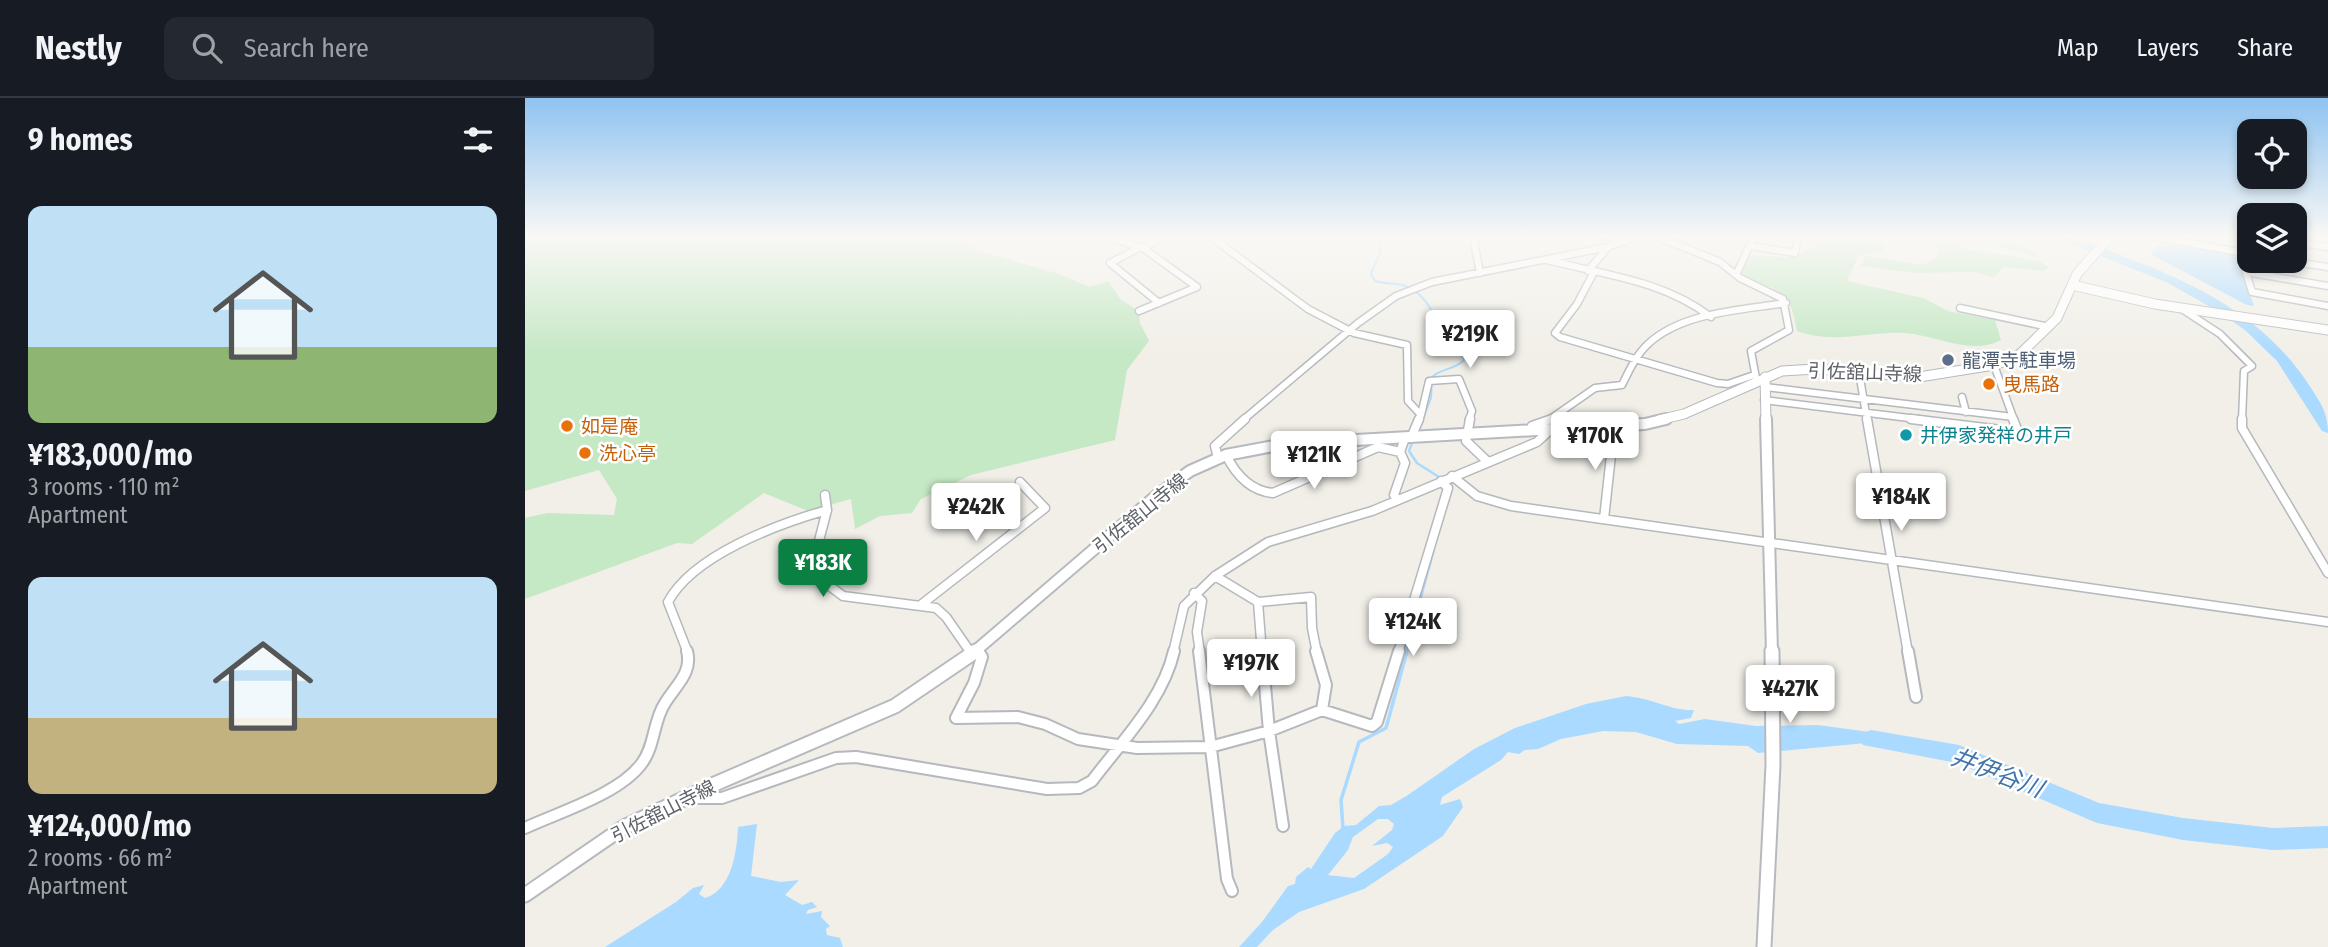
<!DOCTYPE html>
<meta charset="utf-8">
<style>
:root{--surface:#171b24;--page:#242831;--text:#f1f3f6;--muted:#9ea1a6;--line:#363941;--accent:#0b8043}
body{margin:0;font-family:"Fira Sans Condensed","Noto Sans JP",sans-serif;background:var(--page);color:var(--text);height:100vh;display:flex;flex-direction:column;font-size:26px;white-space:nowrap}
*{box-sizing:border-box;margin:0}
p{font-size:23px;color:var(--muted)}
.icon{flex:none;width:38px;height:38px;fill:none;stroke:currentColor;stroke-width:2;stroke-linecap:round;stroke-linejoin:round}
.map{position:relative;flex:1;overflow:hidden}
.details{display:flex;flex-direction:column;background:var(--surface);width:525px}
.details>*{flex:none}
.buttons{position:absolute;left:1712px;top:21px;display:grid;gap:14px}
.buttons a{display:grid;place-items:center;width:70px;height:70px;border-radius:14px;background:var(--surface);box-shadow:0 4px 10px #0003;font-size:35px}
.price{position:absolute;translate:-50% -60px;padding:0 16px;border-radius:7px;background:#fff;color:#222;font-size:23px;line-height:46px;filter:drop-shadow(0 2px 4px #0008)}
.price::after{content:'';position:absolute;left:50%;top:42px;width:21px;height:16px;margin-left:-10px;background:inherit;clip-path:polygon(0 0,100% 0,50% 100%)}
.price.current{background:var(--accent);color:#fff}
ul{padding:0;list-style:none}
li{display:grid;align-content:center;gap:14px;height:371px;padding:0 28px}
li span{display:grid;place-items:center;height:217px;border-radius:14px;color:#555}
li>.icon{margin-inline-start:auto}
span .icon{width:126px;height:126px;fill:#fffc;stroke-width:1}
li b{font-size:30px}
h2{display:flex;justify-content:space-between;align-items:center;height:84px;padding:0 28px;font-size:30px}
header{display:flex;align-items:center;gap:42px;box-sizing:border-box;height:98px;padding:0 35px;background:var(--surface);border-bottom:2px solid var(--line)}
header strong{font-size:33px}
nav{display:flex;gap:38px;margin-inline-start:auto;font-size:24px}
.search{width:490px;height:63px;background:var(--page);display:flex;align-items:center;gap:18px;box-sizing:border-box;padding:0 24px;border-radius:14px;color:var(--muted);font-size:26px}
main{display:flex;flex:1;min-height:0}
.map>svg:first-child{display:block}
.green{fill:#c5e8c5}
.water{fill:#aadaff;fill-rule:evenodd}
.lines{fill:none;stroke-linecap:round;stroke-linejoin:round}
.stream-far2{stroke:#aadaff;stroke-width:2}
.stream-far1{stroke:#aadaff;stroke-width:2.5}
.stream{stroke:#aadaff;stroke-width:3.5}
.river{fill:#aadaff;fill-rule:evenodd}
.street-far2-casing{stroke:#b5b8bc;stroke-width:9}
.street-far1-casing{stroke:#b5b8bc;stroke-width:11}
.street-casing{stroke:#b5b8bc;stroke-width:14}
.secondary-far2-casing{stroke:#b6babf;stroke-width:11}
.secondary-far1-casing{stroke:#b6babf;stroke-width:14}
.secondary-casing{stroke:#b6babf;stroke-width:17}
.street-far2{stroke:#fff;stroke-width:6}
.street-far1{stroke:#fff;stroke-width:8}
.street{stroke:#fff;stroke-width:10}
.secondary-far2{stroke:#fff;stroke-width:9}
.secondary-far1{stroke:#fff;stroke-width:10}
.secondary{stroke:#fff;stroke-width:13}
.service-dot{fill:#5c6f8a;stroke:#fff;stroke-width:2.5}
.food-dot{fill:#e8710a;stroke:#fff;stroke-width:2.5}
.culture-dot{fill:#0f9aa8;stroke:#fff;stroke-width:2.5}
.labels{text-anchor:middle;stroke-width:5;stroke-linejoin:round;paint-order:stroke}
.service-label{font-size:19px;fill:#4e5e75;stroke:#fff;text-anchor:start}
.street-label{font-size:19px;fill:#5f6368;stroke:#fff}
.food-label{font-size:19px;fill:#c56008;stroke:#fff;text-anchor:start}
.culture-label{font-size:19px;fill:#0d838f;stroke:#fff;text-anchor:start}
.near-water-label{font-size:24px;font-style:italic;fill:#4174aa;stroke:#fff}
</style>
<header>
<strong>Nestly</strong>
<div class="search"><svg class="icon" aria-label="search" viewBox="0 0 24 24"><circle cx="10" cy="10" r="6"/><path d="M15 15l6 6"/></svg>Search here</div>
<nav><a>Map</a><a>Layers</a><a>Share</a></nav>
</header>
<main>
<section class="details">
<h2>9 homes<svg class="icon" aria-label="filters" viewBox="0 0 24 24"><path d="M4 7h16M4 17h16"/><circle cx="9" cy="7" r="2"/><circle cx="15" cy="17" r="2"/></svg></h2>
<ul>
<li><span style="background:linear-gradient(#bfe0f5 65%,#8fb573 0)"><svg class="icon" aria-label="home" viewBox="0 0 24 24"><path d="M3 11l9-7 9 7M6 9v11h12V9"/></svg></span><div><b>¥183,000/mo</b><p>3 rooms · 110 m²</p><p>Apartment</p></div></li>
<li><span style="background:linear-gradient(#bfe0f5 65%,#c2b280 0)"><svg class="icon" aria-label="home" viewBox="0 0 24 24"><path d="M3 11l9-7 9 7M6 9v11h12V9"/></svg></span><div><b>¥124,000/mo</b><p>2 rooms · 66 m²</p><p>Apartment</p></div></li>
</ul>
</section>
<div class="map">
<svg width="1803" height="849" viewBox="0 0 1803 849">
<rect width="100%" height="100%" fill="#f1efe8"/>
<path class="green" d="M 0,138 L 444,138 L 442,145 L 454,153 L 534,176 L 565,189 L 583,183 L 596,202 L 614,213 L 615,225 L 624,243 L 602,272 L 590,342 L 446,377 L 396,401 L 387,415 L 355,418 L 330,431 L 326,401 L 283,413 L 239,395 L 167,446 L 152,445 L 0,501 L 0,420 L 22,415 L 89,417 L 92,401 L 74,372 L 0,393 Z
M 1293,138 L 1350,138 L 1359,147 L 1358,153 L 1333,158 L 1322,183 L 1398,200 L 1423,213 L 1470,222 L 1476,242 C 1447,258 1410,237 1380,235 C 1340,233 1312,247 1272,233 C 1265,189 1252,193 1215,177 L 1226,158 L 1261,159 L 1274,157 L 1284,150 L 1292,148 Z
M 1410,138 L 1435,138 L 1431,140 L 1437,150 L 1514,163 L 1524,170 L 1518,173 L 1479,169 L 1469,179 L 1449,174 L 1390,175 L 1336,168 L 1340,158 L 1398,167 L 1410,161 L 1414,151 L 1410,145 L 1414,142 Z
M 1441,138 L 1483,138 L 1515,160 Z"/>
<path class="water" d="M 1635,146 L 1711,155 L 1729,208 L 1722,207 L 1625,156 Z
M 1101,598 C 1127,600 1146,613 1169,612 L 1166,620 L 1150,623 L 1154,626 L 1180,621 L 1231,628 L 1293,627 L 1366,637 L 1368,648 L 1352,644 L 1233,655 L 1223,648 L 1152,646 L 1111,634 L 1078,633 L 1036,641 L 1013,651 L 1000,652 L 994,656 L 983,654 L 976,662 L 917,699 L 915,707 L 935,701 L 938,709 L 918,738 L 839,791 L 774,814 L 748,832 L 732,849 L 714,849 L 737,824 L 763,788 L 770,786 L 771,779 L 783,769 L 786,771 L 810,735 L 819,728 L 831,727 L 854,708 L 866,707 L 883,697 L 949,651 L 990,630 L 1061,606 ZM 853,721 L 863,721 L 869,726 L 867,732 L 847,748 L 862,745 L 868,749 L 863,756 L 829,780 L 803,777 L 823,752 L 828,739 Z
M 232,726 L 226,778 L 256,784 L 274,782 L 260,797 L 277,807 L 287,804 L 292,809 L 283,812 L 281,816 L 297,813 L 296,819 L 305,828 L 301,831 L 302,837 L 315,840 L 318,849 L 80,849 L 151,804 L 168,790 L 179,787 L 174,796 L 180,800 C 207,792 212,753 213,729 Z"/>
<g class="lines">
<path class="stream-far2" d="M 849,138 L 855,141 L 855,154 L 846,176 L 850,183 C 859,186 869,185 878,187 C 901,194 910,219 920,239 L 935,244 L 939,262 C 930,272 916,270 907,279 L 906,300 L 899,318"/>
<path class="stream-far1" d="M 887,345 L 884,353 L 892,365 L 917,381
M 881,555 L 909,451"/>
<path class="stream" d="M 818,731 L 816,702 L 834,644 L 861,630 L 882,553"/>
<path class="river" d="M 1526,138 C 1553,138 1578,150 1603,160 C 1674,187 1741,221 1784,287 C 1795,304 1803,314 1803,335 L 1797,333 L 1752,263 L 1721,233 L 1696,215 L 1643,185 Z
M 1346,632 L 1434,647 L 1574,705 L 1658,720 L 1748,730 L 1803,728 L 1803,750 L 1748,752 L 1658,742 L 1572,725 L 1432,665 L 1338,647 L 1335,641 L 1338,635 Z"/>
<defs>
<path id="street-far2" d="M 580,138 L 618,150 L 640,138
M 685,138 L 783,211 L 829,235 L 882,247 L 883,303 L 896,317 L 894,322
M 948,138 L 955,175
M 1081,138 L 1100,144
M 1131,138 L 1195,164 L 1215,180 L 1258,201 L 1264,232 L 1226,253 L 1231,280
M 1626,138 L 1724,156
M 1769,144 L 1803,149
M 1226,148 L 1270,155 L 1273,138
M 616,149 L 585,165 L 634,205
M 1715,155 L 1727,194 L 1803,208
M 1022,162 C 1080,177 1137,182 1186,219
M 1763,163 L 1803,169
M 1063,173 L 1083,149
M 1069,174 L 1052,206 L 1030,235 L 1035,239 L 1192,285 L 1203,286 L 1229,277
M 1721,174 L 1803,188
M 1211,177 L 1229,138
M 1435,210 L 1524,229
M 1657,211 L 1695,236 L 1727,268 L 1719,273 L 1717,322
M 614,213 L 672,189 L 618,150
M 1469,267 L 1489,322
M 1334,274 L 1342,322
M 1240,289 L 1488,319
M 1437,299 L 1441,314
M 1239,302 L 1400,322
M 896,317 L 904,283 L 934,281 L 947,313 L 944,322
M 718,322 L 833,225 L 871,198 L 907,184 L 1083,149 L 1111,138
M 1024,322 L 1070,290 L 1097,287 C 1104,273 1111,257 1123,246 C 1157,214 1217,212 1261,205"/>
<path id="street-far1" d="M 945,321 L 941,343 L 963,364
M 1342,321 L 1383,555
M 1386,321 L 1493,334 L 1488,321
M 1717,321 L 1717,330 L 1803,475
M 1007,328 L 1027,321
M 886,340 L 894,321
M 701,357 C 711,377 725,393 748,395 L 853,349 L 875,354 L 880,340
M 693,360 L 690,348 L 720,321
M 927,378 L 952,398 L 986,408 L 1803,524
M 300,397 L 302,412 L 290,458 L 298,483 L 318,498 L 411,510 L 421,519 L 446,555
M 872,402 L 869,397 L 880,365 L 875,354
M 1079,421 L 1089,330
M 690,478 L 733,504 L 737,555
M 669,495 L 677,503 L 672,534 L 675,555
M 733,504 L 786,499 L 787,530 L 792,555
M 397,506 L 520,410 L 495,384
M 452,552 L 454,555
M 163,555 L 143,504 C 168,457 253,426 302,412
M 648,555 L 659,508 L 690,478 L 743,444 L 847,413 L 1012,344 L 1024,333
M 873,555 L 923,390 L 916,383"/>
<path id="street" d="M 445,553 L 447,556
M 453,553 L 457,559 L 449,585 L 431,620 L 493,619 L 520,626 L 553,641 L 612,650 L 685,649 L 744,633 L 797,612 L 847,628 L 852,624 L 874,553
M 674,553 L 702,781 L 707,793
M 737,553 L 744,633 L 758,728
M 791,553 L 801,587 L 797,612
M 1383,553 L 1391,599
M 167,700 L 197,700 L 311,660 L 331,659 L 522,691 L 554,690 L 567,683 C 597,643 638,602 649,553
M 0,730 C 34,714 95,696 117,665 C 130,648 128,623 140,605 C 150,588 168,575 162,553"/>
<path id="secondary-far2" d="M 1547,187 L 1630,206 L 1803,232
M 1240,279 L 1241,322
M 1134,322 L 1159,316 L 1257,273 L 1291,271 L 1394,279 L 1469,267 L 1493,258 L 1532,220 L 1552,176 L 1585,138"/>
<path id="secondary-far1" d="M 1241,321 L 1247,555
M 448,555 L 631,398 L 665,373 L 701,357 L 759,346 L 1120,326 L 1141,321"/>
<path id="secondary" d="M 0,797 L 99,729 L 192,685 L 370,608 L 451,553
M 1239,849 L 1248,667 L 1247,553"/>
</defs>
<use href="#street-far2" class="street-far2-casing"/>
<use href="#street-far1" class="street-far1-casing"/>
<use href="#street" class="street-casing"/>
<use href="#secondary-far2" class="secondary-far2-casing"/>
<use href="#secondary-far1" class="secondary-far1-casing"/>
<use href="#secondary" class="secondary-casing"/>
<use href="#street-far2" class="street-far2"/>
<use href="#street-far1" class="street-far1"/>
<use href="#street" class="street"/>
<use href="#secondary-far2" class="secondary-far2"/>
<use href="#secondary-far1" class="secondary-far1"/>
<use href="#secondary" class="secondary"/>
</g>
<linearGradient id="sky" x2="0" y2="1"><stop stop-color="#8fc3f1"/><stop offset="0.54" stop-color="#f9f8f5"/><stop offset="1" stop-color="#f9f8f5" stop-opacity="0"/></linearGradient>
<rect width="1803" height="257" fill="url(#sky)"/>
<circle class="service-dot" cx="1423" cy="262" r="7"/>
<g class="food-dot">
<circle cx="1464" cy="286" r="7"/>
<circle cx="42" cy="328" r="7"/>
<circle cx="60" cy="355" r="7"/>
</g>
<circle class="culture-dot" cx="1381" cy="337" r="7"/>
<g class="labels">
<g class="service-label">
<text x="1437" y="269">龍潭寺駐車場</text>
</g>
<g class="street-label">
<text transform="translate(1340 274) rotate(2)" y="7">引佐舘山寺線</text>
<text transform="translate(615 415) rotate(-39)" y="7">引佐舘山寺線</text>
<text transform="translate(138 713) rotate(-27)" y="7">引佐舘山寺線</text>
</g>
<g class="food-label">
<text x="1478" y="293">曳馬路</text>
<text x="56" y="335">如是庵</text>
<text x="74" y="362">洗心亭</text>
</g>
<g class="culture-label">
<text x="1395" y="344">井伊家発祥の井戸</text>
</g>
<g class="near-water-label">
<text transform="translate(1472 675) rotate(21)" y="8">井伊谷川</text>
</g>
</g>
</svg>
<div class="buttons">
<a><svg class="icon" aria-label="locate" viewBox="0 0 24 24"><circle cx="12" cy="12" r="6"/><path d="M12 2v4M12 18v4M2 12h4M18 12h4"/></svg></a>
<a><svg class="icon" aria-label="layers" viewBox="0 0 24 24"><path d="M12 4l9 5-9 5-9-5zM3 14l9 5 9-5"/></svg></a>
</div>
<b class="price" style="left:945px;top:272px">¥219K</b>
<b class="price" style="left:1070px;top:374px">¥170K</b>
<b class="price" style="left:789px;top:393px">¥121K</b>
<b class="price" style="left:1376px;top:435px">¥184K</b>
<b class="price" style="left:451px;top:445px">¥242K</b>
<b class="price current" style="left:298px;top:501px">¥183K</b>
<b class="price" style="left:888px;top:560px">¥124K</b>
<b class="price" style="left:726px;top:601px">¥197K</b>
<b class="price" style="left:1265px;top:627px">¥427K</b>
</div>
</main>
